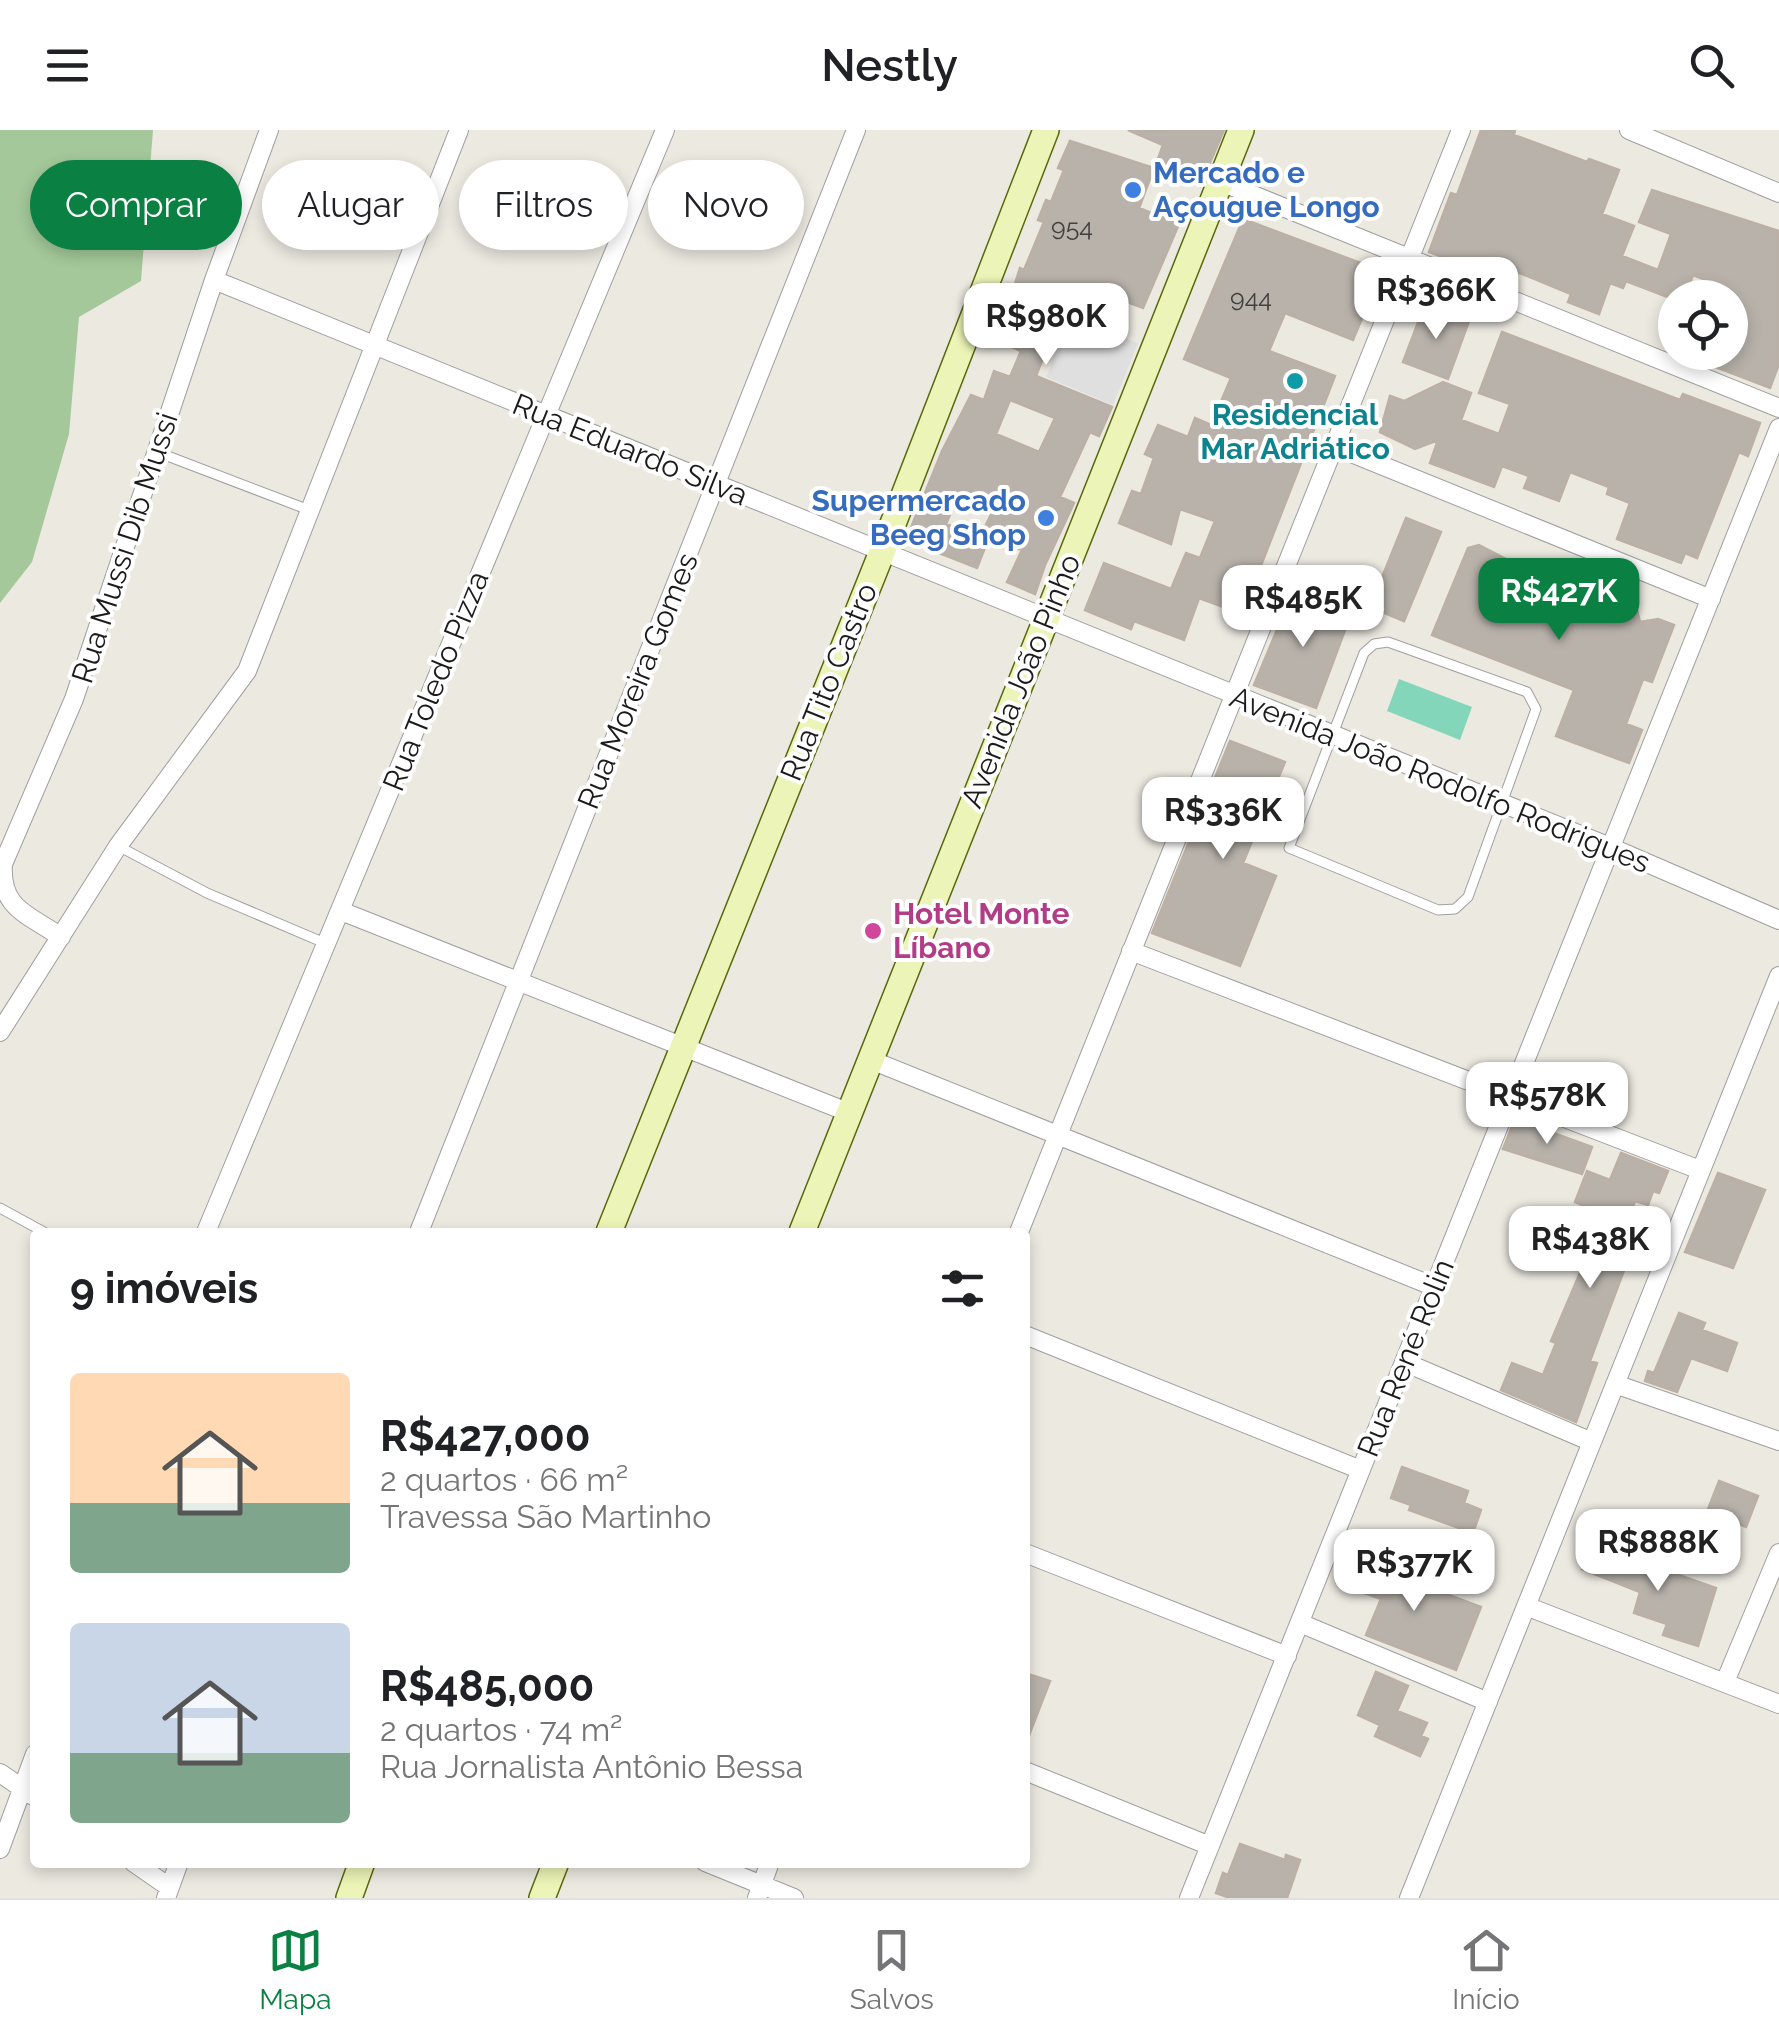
<!DOCTYPE html>
<html lang="pt">
<meta charset="utf-8">
<style>
:root{--surface:#fff;--page:#f6f6f6;--text:#202124;--muted:#757577;--line:#e0e0e0;--accent:#0b8043}
body{margin:0;font-family:Raleway,sans-serif;background:var(--page);color:var(--text);height:100vh;display:flex;flex-direction:column;font-size:38px;white-space:nowrap}
*{box-sizing:border-box;margin:0}
p{font-size:32px;color:var(--muted)}
.icon{flex:none;width:55px;height:55px;fill:none;stroke:currentColor;stroke-width:2;stroke-linecap:round;stroke-linejoin:round}
.map{position:relative;flex:1;overflow:hidden}
.drawer{position:absolute;left:30px;top:1098px;width:1000px;height:640px;display:flex;flex-direction:column;background:var(--surface);border-radius:10px;box-shadow:0 5px 15px #0003}
.drawer>*{flex:none}
.hud{position:absolute;left:30px;top:30px;width:1000px;height:90px;display:flex;gap:20px}
.tools{position:absolute;left:1658px;top:150px;display:grid;gap:20px}
.tools a{display:grid;place-items:center;width:90px;height:90px;border-radius:50%;background:var(--surface);box-shadow:0 5px 15px #0003;font-size:50px}
.price{position:absolute;translate:-50% -85px;padding:0 22px;border-radius:20px;background:#fff;color:#222;font-size:32px;line-height:65px;filter:drop-shadow(0 2px 5px #0008)}
.price::after{content:'';position:absolute;left:50%;top:60px;width:30px;height:22px;margin-left:-15px;background:inherit;clip-path:polygon(0 0,100% 0,50% 100%)}
.price.on{background:var(--accent);color:#fff}
ul{padding:0;list-style:none}
li{display:flex;align-items:center;gap:30px;height:250px;padding:0 40px}
li span{display:grid;place-items:center;flex:none;width:280px;height:200px;border-radius:10px;color:#555}
li>.icon{margin-inline-start:auto}
span .icon{width:120px;height:120px;fill:#fffc;stroke-width:1}
li b{font-size:42px}
h2{display:flex;justify-content:space-between;align-items:center;height:120px;padding:0 40px;font-size:42px}
.tag{padding:0 35px;border-radius:45px;background:var(--surface);box-shadow:0 5px 15px #0003;font-size:35px;line-height:90px}
.tag.on{background:var(--accent);color:#fff}
header{display:flex;justify-content:space-between;align-items:center;height:130px;padding:0 40px;background:var(--surface);font-size:45px;font-weight:600}
.tabs{display:flex;justify-content:space-around;align-items:center;height:140px;border-top:2px solid var(--line);background:var(--surface);font-size:28px;color:var(--muted)}
.tabs a{display:grid;justify-items:center;gap:5px}
.tabs .on{color:var(--accent)}
.map>svg:first-child{display:block}
.forest{fill:#a4c899}
.pitch{fill:#84d6bb}
.parking{fill:#dfdfdf}
.building{fill:#b8b2ab;stroke:#bcb0a5;stroke-width:2.5;fill-rule:evenodd}
.lines{fill:none;stroke-linecap:round;stroke-linejoin:round}
.service-casing{stroke:#9f9f9f;stroke-width:11}
.minor-casing{stroke:#9f9f9f;stroke-width:20}
.secondary-casing{stroke:#59680c;stroke-width:28}
.service{stroke:#fff;stroke-width:9}
.minor{stroke:#fff;stroke-width:18}
.secondary{stroke:#edf4b7;stroke-width:25}
.shop-dot{fill:#3f7fe0;stroke:#fff;stroke-width:4}
.culture-dot{fill:#0f9aa8;stroke:#fff;stroke-width:4}
.hotel-dot{fill:#d1479c;stroke:#fff;stroke-width:4}
.labels{text-anchor:middle;stroke-width:8;stroke-linejoin:round;paint-order:stroke}
.number-label{font-size:25px;fill:#42413f}
.shop-label{font-size:30px;font-weight:bold;fill:#366cbe;stroke:#fff;text-anchor:start}
.culture-label{font-size:30px;font-weight:bold;fill:#0d838f;stroke:#fff}
.street-label{font-size:30px;fill:#1b1b1b;stroke:#fff}
.hotel-label{font-size:30px;font-weight:bold;fill:#b23c85;stroke:#fff;text-anchor:start}
</style>
<header><svg class="icon" aria-label="menu" viewBox="0 0 24 24"><path d="M4 6h16M4 12h16M4 18h16"/></svg>Nestly<svg class="icon" aria-label="search" viewBox="0 0 24 24"><circle cx="10" cy="10" r="6"/><path d="M15 15l6 6"/></svg></header>
<div class="map">
<svg width="1779" height="1768" viewBox="0 0 1779 1768">
<rect width="100%" height="100%" fill="#ece9e1"/>
<path class="forest" d="M 0,0 L 153,0 L 141,151 L 79,187 L 69,304 L 32,432 L 0,473 Z"/>
<path class="pitch" d="M 1399,549 L 1472,577 L 1460,610 L 1387,581 Z"/>
<path class="parking" d="M 1070,187 L 1138,213 L 1113,275 L 1046,247 Z"/>
<path class="building" d="M 1128,0 L 1224,0 L 1200,56 L 1154,40 L 1163,15 Z
M 1481,0 L 1515,0 L 1514,5 L 1587,32 L 1589,29 L 1619,40 L 1602,84 L 1634,96 L 1622,126 L 1658,140 L 1671,104 L 1639,92 L 1652,60 L 1779,101 L 1779,234 L 1770,258 L 1682,224 L 1730,222 L 1730,159 L 1693,145 L 1684,168 L 1670,168 L 1626,151 L 1623,158 L 1610,153 L 1599,184 L 1568,172 L 1571,164 L 1483,128 L 1478,140 L 1429,122 L 1451,63 L 1457,65 Z
M 1070,11 L 1154,38 L 1139,78 L 1179,94 L 1143,178 L 1103,163 L 1091,191 L 1054,176 L 1040,209 L 1049,213 L 1036,246 L 1112,277 L 1099,306 L 1090,302 L 1060,367 L 1074,373 L 1045,435 L 1035,464 L 1007,452 L 1022,420 L 982,403 L 995,376 L 975,367 L 960,361 L 946,394 L 988,410 L 977,438 L 906,410 L 942,321 L 971,265 L 984,270 L 994,241 L 1010,247 L 1021,221 L 993,209 L 999,194 L 1013,199 L 1026,164 L 1013,160 L 1020,138 L 1024,140 L 1044,92 L 1038,90 L 1046,70 L 1051,72 L 1064,40 L 1058,38 ZM 1010,270 L 1055,288 L 1039,322 L 996,304 Z
M 1243,89 L 1382,141 L 1353,210 L 1285,183 L 1269,221 L 1335,246 L 1242,484 L 1199,468 L 1184,510 L 1134,491 L 1131,499 L 1085,480 L 1104,433 L 1171,459 L 1186,423 L 1200,428 L 1215,391 L 1180,379 L 1171,414 L 1119,393 L 1132,361 L 1141,364 L 1154,328 L 1145,324 L 1158,295 L 1188,307 L 1195,288 L 1211,295 L 1231,248 L 1184,229 Z
M 1425,174 L 1469,191 L 1448,249 L 1403,232 Z
M 1502,202 L 1680,270 L 1683,264 L 1760,293 L 1748,326 L 1739,322 L 1697,428 L 1685,423 L 1681,433 L 1617,409 L 1630,373 L 1607,364 L 1609,357 L 1570,342 L 1559,371 L 1524,358 L 1529,346 L 1502,336 L 1494,357 L 1430,333 L 1438,310 L 1415,319 L 1380,302 L 1390,266 L 1404,271 L 1443,252 L 1471,263 L 1461,290 L 1499,304 L 1510,274 L 1479,263 Z
M 1406,388 L 1441,402 L 1404,491 L 1370,477 Z
M 1479,415 L 1506,429 L 1636,476 L 1640,492 L 1658,489 L 1674,495 L 1652,552 L 1643,549 L 1626,594 L 1642,600 L 1629,633 L 1556,606 L 1574,560 L 1432,505 L 1468,418 Z
M 1293,462 L 1351,484 L 1316,578 L 1254,555 Z
M 1230,611 L 1285,632 L 1243,733 L 1276,746 L 1240,836 L 1152,803 Z
M 1515,989 L 1592,1017 L 1582,1044 L 1503,1019 Z
M 1621,1023 L 1668,1041 L 1659,1063 L 1653,1061 L 1648,1075 L 1635,1071 L 1625,1098 L 1638,1103 L 1590,1231 L 1597,1233 L 1576,1292 L 1501,1260 L 1512,1233 L 1543,1245 L 1556,1213 L 1551,1211 L 1605,1084 L 1575,1072 L 1587,1041 L 1610,1050 Z
M 1718,1043 L 1765,1060 L 1733,1138 L 1685,1122 Z
M 1679,1183 L 1705,1193 L 1702,1200 L 1737,1213 L 1727,1241 L 1691,1228 L 1677,1262 L 1645,1251 L 1648,1241 L 1654,1243 Z
M 1402,1337 L 1468,1361 L 1464,1373 L 1481,1380 L 1473,1403 L 1409,1380 L 1411,1375 L 1391,1368 Z
M 1719,1351 L 1758,1366 L 1746,1397 L 1707,1382 Z
M 1592,1412 L 1620,1423 L 1618,1429 L 1656,1444 L 1659,1438 L 1716,1458 L 1698,1516 L 1663,1505 L 1667,1494 L 1634,1483 L 1640,1462 L 1582,1439 Z
M 1347,1427 L 1481,1477 L 1456,1540 L 1366,1505 L 1381,1469 L 1337,1453 Z
M 1376,1542 L 1408,1556 L 1397,1581 L 1427,1593 L 1421,1606 L 1428,1609 L 1420,1626 L 1375,1606 L 1380,1595 L 1358,1585 Z
M 1031,1545 L 1050,1551 L 1026,1613 L 1025,1560 Z
M 1240,1714 L 1285,1730 L 1286,1725 L 1300,1730 L 1287,1768 L 1230,1768 L 1216,1763 L 1223,1743 L 1228,1745 Z"/>
<g class="lines">
<defs>
<path id="service" d="M 157,322 L 309,380
M 1388,512 L 1527,562 L 1536,579 L 1468,767 L 1455,779 L 1438,780 L 1289,718 L 1364,523 L 1374,514 Z
M 118,716 L 207,763 L 327,814
M 0,1078 L 44,1102"/>
<path id="minor" d="M 1629,0 L 1779,63
M 1221,52 L 1779,278
M 214,150 L 1610,717 L 1779,790
M 1334,316 L 1711,469
M 341,781 L 850,983
M 61,807 C 28,784 0,779 3,734 L 74,569 L 214,150 L 269,0
M 1131,821 L 1700,1040
M 0,902 L 118,716 L 247,541 L 459,0
M 871,930 L 1435,1157
M 206,1102 L 665,0
M 419,1102 L 856,0
M 1019,1102 L 1461,0
M 1025,1205 L 1361,1340
M 1404,1232 L 1592,1312
M 1615,1254 L 1779,1311
M 1025,1423 L 1287,1526
M 1526,1476 L 1779,1574
M 1300,1493 L 1488,1572
M 1725,1552 L 1779,1423
M 1025,1641 L 1210,1716
M 0,1643 L 35,1667
M 0,1719 L 35,1624
M 133,1732 L 169,1757
M 705,1732 L 794,1768
M 166,1768 L 179,1732
M 757,1768 L 770,1732
M 1189,1768 L 1779,298
M 1409,1768 L 1779,846"/>
<path id="secondary" d="M 609,1102 L 882,422 L 1046,0
M 802,1102 L 1241,0
M 349,1768 L 362,1732
M 542,1768 L 556,1732"/>
</defs>
<use href="#service" class="service-casing"/>
<use href="#minor" class="minor-casing"/>
<use href="#secondary" class="secondary-casing"/>
<use href="#service" class="service"/>
<use href="#minor" class="minor"/>
<use href="#secondary" class="secondary"/>
</g>
<g class="shop-dot">
<circle cx="1133" cy="60" r="10"/>
<circle cx="1046" cy="388" r="10"/>
</g>
<circle class="culture-dot" cx="1295" cy="251" r="10"/>
<circle class="hotel-dot" cx="873" cy="801" r="10"/>
<g class="labels">
<g class="number-label">
<text x="1072" y="106">954</text>
<text x="1251" y="177">944</text>
</g>
<g class="shop-label">
<text x="1153" y="53">Mercado e<tspan x="1153" dy="34">Açougue Longo</tspan></text>
<text x="1026" y="381" text-anchor="end">Supermercado<tspan x="1026" dy="34">Beeg Shop</tspan></text>
</g>
<g class="culture-label">
<text x="1295" y="295">Residencial<tspan x="1295" dy="34">Mar Adriático</tspan></text>
</g>
<g class="street-label">
<text transform="translate(630 320) rotate(22)" y="10">Rua Eduardo Silva</text>
<text transform="translate(125 418) rotate(-72)" y="10">Rua Mussi Dib Mussi</text>
<text transform="translate(436 551) rotate(-68)" y="10">Rua Toledo Pizza</text>
<text transform="translate(638 551) rotate(-68)" y="10">Rua Moreira Gomes</text>
<text transform="translate(1021 551) rotate(-68)" y="10">Avenida João Pinho</text>
<text transform="translate(829 552) rotate(-68)" y="10">Rua Tito Castro</text>
<text transform="translate(1440 650) rotate(22)" y="10">Avenida João Rodolfo Rodrigues</text>
<text transform="translate(1406 1228) rotate(-68)" y="10">Rua René Rolin</text>
</g>
<g class="hotel-label">
<text x="893" y="794">Hotel Monte<tspan x="893" dy="34">Líbano</tspan></text>
</g>
</g>
</svg>
<div class="tools">
<a><svg class="icon" aria-label="locate" viewBox="0 0 24 24"><circle cx="12" cy="12" r="6"/><path d="M12 2v4M12 18v4M2 12h4M18 12h4"/></svg></a>
</div>
<b class="price" style="left:1436px;top:212px">R$366K</b>
<b class="price" style="left:1046px;top:238px">R$980K</b>
<b class="price on" style="left:1559px;top:513px">R$427K</b>
<b class="price" style="left:1303px;top:520px">R$485K</b>
<b class="price" style="left:1223px;top:732px">R$336K</b>
<b class="price" style="left:1547px;top:1017px">R$578K</b>
<b class="price" style="left:1590px;top:1161px">R$438K</b>
<b class="price" style="left:1658px;top:1464px">R$888K</b>
<b class="price" style="left:1414px;top:1484px">R$377K</b>
<div class="hud">
<a class="tag on">Comprar</a>
<a class="tag">Alugar</a>
<a class="tag">Filtros</a>
<a class="tag">Novo</a>
</div>
<section class="drawer">
<h2>9 imóveis<svg class="icon" aria-label="filters" viewBox="0 0 24 24"><path d="M4 7h16M4 17h16"/><circle cx="9" cy="7" r="2"/><circle cx="15" cy="17" r="2"/></svg></h2>
<ul>
<li><span style="background:linear-gradient(#ffd9b3 65%,#7fa58c 0)"><svg class="icon" aria-label="home" viewBox="0 0 24 24"><path d="M3 11l9-7 9 7M6 9v11h12V9"/></svg></span><div><b>R$427,000</b><p>2 quartos · 66 m²</p><p>Travessa São Martinho</p></div></li>
<li><span style="background:linear-gradient(#c9d6e8 65%,#7fa58c 0)"><svg class="icon" aria-label="home" viewBox="0 0 24 24"><path d="M3 11l9-7 9 7M6 9v11h12V9"/></svg></span><div><b>R$485,000</b><p>2 quartos · 74 m²</p><p>Rua Jornalista Antônio Bessa</p></div></li>
</ul>
</section>
</div>
<nav class="tabs">
<a class="on"><svg class="icon" aria-label="map" viewBox="0 0 24 24"><path d="M3 6l6-2 6 2 6-2v14l-6 2-6-2-6 2zM9 4v14M15 6v14"/></svg>Mapa</a>
<a><svg class="icon" aria-label="saved" viewBox="0 0 24 24"><path d="M7 4h10v16l-5-4-5 4z"/></svg>Salvos</a>
<a><svg class="icon" aria-label="home" viewBox="0 0 24 24"><path d="M3 11l9-7 9 7M6 9v11h12V9"/></svg>Início</a>
</nav>
